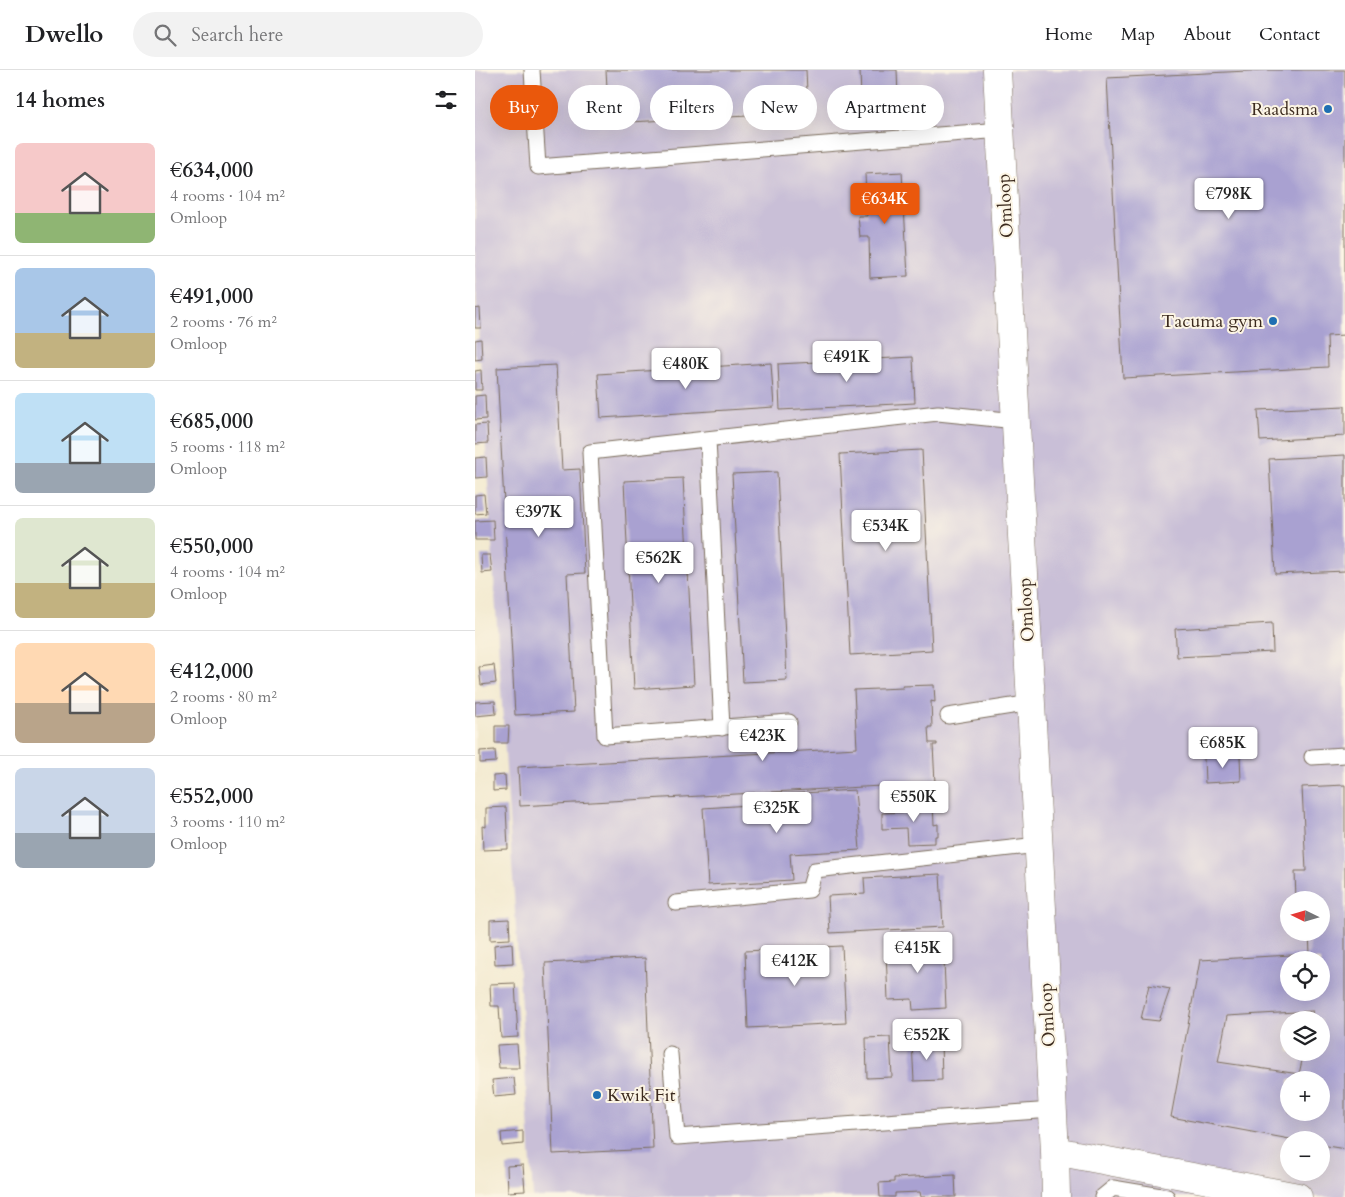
<!DOCTYPE html>
<meta charset="utf-8">
<style>
:root{--surface:#fff;--page:#f2f2f2;--text:#202124;--muted:#757577;--line:#e0e0e0;--accent:#ea580c}
body{margin:0;font-family:Cardo,serif;background:var(--page);color:var(--text);height:100vh;display:flex;flex-direction:column;font-size:19px;white-space:nowrap}
*{box-sizing:border-box;margin:0}
p{font-size:16px;color:var(--muted)}
.icon{flex:none;width:28px;height:28px;fill:none;stroke:currentColor;stroke-width:2;stroke-linecap:round;stroke-linejoin:round}
.map{position:relative;flex:1;overflow:hidden}
.side{display:flex;flex-direction:column;background:var(--surface);width:475px}
.side>*{flex:none}
.top-card{position:absolute;left:15px;top:15px;width:475px;height:45px;display:flex;gap:10px}
.needle{width:32px;rotate:275deg}
.fabs{position:absolute;left:805px;top:821px;display:grid;gap:10px}
.fabs a{display:grid;place-items:center;width:50px;height:50px;border-radius:50%;background:var(--surface);box-shadow:0 5px 20px #0002;font-size:25px}
.price{position:absolute;translate:-50% -42px;padding:0 11px;border-radius:5px;background:#fff;color:#222;font-size:16px;line-height:32px;filter:drop-shadow(0 1px 2px #0008)}
.price::after{content:'';position:absolute;left:50%;top:30px;width:15px;height:11px;margin-left:-8px;background:inherit;clip-path:polygon(0 0,100% 0,50% 100%)}
.price.active{background:var(--accent);color:#fff}
ul{padding:0;list-style:none}
li{display:flex;align-items:center;gap:15px;height:125px;padding:0 15px}
li+li{border-top:1px solid var(--line)}
li span{display:grid;place-items:center;flex:none;width:140px;height:100px;border-radius:8px;color:#555}
li>.icon{margin-inline-start:auto}
span .icon{width:60px;height:60px;fill:#fffc;stroke-width:1}
li b{font-size:21px}
h2{display:flex;justify-content:space-between;align-items:center;height:60px;padding:0 15px;font-size:21px}
.pill{padding:0 18px;border-radius:22px;background:var(--surface);box-shadow:0 5px 20px #0002;font-size:18px;line-height:45px}
.pill.active{background:var(--accent);color:#fff}
header{display:flex;align-items:center;gap:30px;box-sizing:border-box;height:70px;padding:0 25px;background:var(--surface);border-bottom:1px solid var(--line)}
header strong{font-size:24px}
nav{display:flex;gap:28px;margin-inline-start:auto;font-size:18px}
.search{width:350px;height:45px;background:var(--page);display:flex;align-items:center;gap:12px;box-sizing:border-box;padding:0 18px;border-radius:28px;color:var(--muted);font-size:19px}
main{display:flex;flex:1;min-height:0}
.map>svg:first-child{display:block}
.industrial{fill:#c9bfd7;fill-rule:evenodd}
.building{fill:#a9a1d1;fill-rule:evenodd}
.lines{fill:none;stroke-linecap:round;stroke-linejoin:round}
.service-casing{stroke:#7b6d5c;stroke-width:17}
.minor-casing{stroke:#7b6d5c;stroke-width:29}
.service{stroke:#fff;stroke-width:15}
.minor{stroke:#fff;stroke-width:28}
.poi-dot{fill:#1f6fb2;stroke:#fcf5e5;stroke-width:2}
.labels{text-anchor:middle;stroke-width:4;stroke-linejoin:round;paint-order:stroke}
.poi-label{font-size:18px;fill:#3b2a1e;stroke:#fcf5e5;text-anchor:end}
.street-label{font-size:18px;fill:#3b2a1e;stroke:#fcf5e5}
</style>
<header>
<strong>Dwello</strong>
<div class="search"><svg class="icon" aria-label="search" viewBox="0 0 24 24"><circle cx="10" cy="10" r="6"/><path d="M15 15l6 6"/></svg>Search here</div>
<nav><a>Home</a><a>Map</a><a>About</a><a>Contact</a></nav>
</header>
<main>
<section class="side">
<h2>14 homes<svg class="icon" aria-label="filters" viewBox="0 0 24 24"><path d="M4 7h16M4 17h16"/><circle cx="9" cy="7" r="2"/><circle cx="15" cy="17" r="2"/></svg></h2>
<ul>
<li><span style="background:linear-gradient(#f6c9c9 70%,#8fb573 0)"><svg class="icon" aria-label="home" viewBox="0 0 24 24"><path d="M3 11l9-7 9 7M6 9v11h12V9"/></svg></span><div><b>€634,000</b><p>4 rooms · 104 m²</p><p>Omloop</p></div></li>
<li><span style="background:linear-gradient(#a9c7e8 65%,#c2b280 0)"><svg class="icon" aria-label="home" viewBox="0 0 24 24"><path d="M3 11l9-7 9 7M6 9v11h12V9"/></svg></span><div><b>€491,000</b><p>2 rooms · 76 m²</p><p>Omloop</p></div></li>
<li><span style="background:linear-gradient(#bfe0f5 70%,#9aa5b1 0)"><svg class="icon" aria-label="home" viewBox="0 0 24 24"><path d="M3 11l9-7 9 7M6 9v11h12V9"/></svg></span><div><b>€685,000</b><p>5 rooms · 118 m²</p><p>Omloop</p></div></li>
<li><span style="background:linear-gradient(#dfe7d0 65%,#c2b280 0)"><svg class="icon" aria-label="home" viewBox="0 0 24 24"><path d="M3 11l9-7 9 7M6 9v11h12V9"/></svg></span><div><b>€550,000</b><p>4 rooms · 104 m²</p><p>Omloop</p></div></li>
<li><span style="background:linear-gradient(#ffd9b3 60%,#b9a48a 0)"><svg class="icon" aria-label="home" viewBox="0 0 24 24"><path d="M3 11l9-7 9 7M6 9v11h12V9"/></svg></span><div><b>€412,000</b><p>2 rooms · 80 m²</p><p>Omloop</p></div></li>
<li><span style="background:linear-gradient(#c9d6e8 65%,#9aa5b1 0)"><svg class="icon" aria-label="home" viewBox="0 0 24 24"><path d="M3 11l9-7 9 7M6 9v11h12V9"/></svg></span><div><b>€552,000</b><p>3 rooms · 110 m²</p><p>Omloop</p></div></li>
</ul>
</section>
<div class="map">
<svg width="870" height="1127" viewBox="0 0 870 1127">
<rect width="100%" height="100%" fill="#fcf5e5"/>
<filter id="ink" filterUnits="userSpaceOnUse"><feTurbulence type="fractalNoise" baseFrequency=".02" numOctaves="2"/><feDisplacementMap in="SourceGraphic" scale="10" xChannelSelector="R" yChannelSelector="G"/><feConvolveMatrix kernelMatrix="1 2 1 2 8 2 1 2 1" color-interpolation-filters="sRGB"/></filter>
<filter id="wash" filterUnits="userSpaceOnUse"><feTurbulence type="fractalNoise" baseFrequency=".0096" numOctaves="4" result="noise"/><feDisplacementMap in="SourceGraphic" scale="20" xChannelSelector="R" yChannelSelector="G"/><feGaussianBlur stdDeviation="1.12" result="paint"/><feColorMatrix in="noise" values="0 0 0 0 0 0 0 0 0 0 0 0 0 0 0 0 0 1.4 0 .05"/><feComposite in="paint" operator="in"/></filter>
<g filter="url(#wash)">
<rect width="100%" height="100%" fill="#f3ead0"/>
<path class="industrial" d="M 0,0 L 870,0 L 870,1127 L 58,1127 L 0,206 ZM 814,830 L 846,830 L 846,862 L 814,862 ZM 814,890 L 846,890 L 846,922 L 814,922 ZM 814,950 L 846,950 L 846,982 L 814,982 ZM 814,1010 L 846,1010 L 846,1042 L 814,1042 ZM 814,1070 L 846,1070 L 846,1102 L 814,1102 Z"/>
<g id="blocks">
<path class="building" d="M 131,0 L 331,0 L 333,43 L 134,53 Z
M 385,0 L 422,0 L 423,28 L 386,29 Z
M 792,0 L 870,0 L 870,265 L 852,266 L 853,297 L 648,308 L 632,8 Z
M 427,102 L 433,206 L 395,208 L 394,167 L 385,167 L 383,146 L 392,146 L 390,104 Z
M 5,238 L 6,258 L 0,258 L 0,239 Z
M 6,269 L 7,289 L 0,290 L 0,270 Z
M 438,287 L 440,333 L 305,340 L 303,294 Z
M 296,293 L 299,337 L 126,348 L 123,304 Z
M 81,295 L 87,400 L 105,399 L 110,503 L 92,504 L 99,642 L 40,645 L 22,298 Z
M 6,300 L 7,320 L 0,320 L 0,301 Z
M 10,325 L 11,349 L 0,350 L 0,326 Z
M 870,336 L 870,366 L 785,371 L 783,340 Z
M 12,354 L 13,373 L 0,374 L 0,355 Z
M 447,380 L 457,580 L 375,585 L 365,384 Z
M 870,385 L 870,501 L 800,504 L 794,389 Z
M 11,387 L 12,407 L 0,408 L 0,388 Z
M 302,402 L 312,610 L 268,612 L 257,404 Z
M 208,408 L 219,615 L 159,619 L 149,411 Z
M 9,424 L 11,443 L 0,444 L 0,425 Z
M 18,450 L 19,470 L 0,470 L 0,451 Z
M 6,485 L 15,485 L 17,502 L 7,503 Z
M 797,553 L 798,582 L 702,587 L 700,559 Z
M 19,595 L 21,613 L 6,615 L 4,597 Z
M 459,615 L 460,632 L 456,631 L 457,657 L 453,657 L 454,673 L 462,673 L 462,675 L 458,675 L 460,713 L 45,736 L 43,697 L 382,678 L 379,620 L 428,618 L 427,616 Z
M 20,631 L 21,644 L 0,646 L 0,632 Z
M 20,656 L 34,656 L 33,673 L 20,673 Z
M 20,680 L 21,692 L 5,693 L 5,681 Z
M 765,686 L 766,711 L 730,713 L 729,688 Z
M 30,705 L 31,720 L 18,721 L 18,706 Z
M 870,715 L 870,1079 L 846,1075 L 846,1070 L 820,1070 L 696,1047 L 725,890 L 835,884 L 834,862 L 846,862 L 846,830 L 821,830 L 820,801 L 831,801 L 827,717 ZM 814,890 L 846,890 L 846,922 L 814,922 ZM 838,941 L 836,950 L 846,950 L 846,982 L 829,982 L 824,1004 L 743,992 L 752,946 ZM 814,1010 L 846,1010 L 846,1042 L 814,1042 Z
M 380,720 L 385,780 L 315,784 L 317,810 L 233,815 L 228,738 L 275,735 L 275,726 Z
M 458,734 L 459,755 L 463,754 L 463,766 L 460,766 L 460,773 L 432,774 L 431,758 L 407,759 L 407,743 L 431,742 L 430,735 Z
M 31,737 L 33,779 L 8,780 L 7,756 L 11,757 L 11,738 Z
M 465,804 L 468,857 L 355,863 L 353,826 L 390,824 L 389,808 Z
M 34,849 L 35,869 L 15,870 L 15,850 Z
M 468,868 L 471,938 L 438,940 L 437,929 L 413,930 L 411,881 L 434,880 L 434,869 Z
M 37,873 L 38,893 L 20,894 L 19,875 Z
M 367,876 L 371,953 L 273,958 L 270,881 Z
M 170,888 L 178,1079 L 78,1084 L 70,893 Z
M 40,913 L 43,967 L 26,968 L 24,936 L 16,936 L 15,914 Z
M 674,915 L 695,919 L 684,951 L 666,949 Z
M 415,967 L 417,1007 L 392,1008 L 391,968 Z
M 466,971 L 467,1010 L 439,1011 L 437,972 Z
M 42,974 L 44,998 L 24,998 L 22,975 Z
M 39,1008 L 41,1025 L 19,1027 L 17,1010 Z
M 48,1061 L 48,1074 L 27,1076 L 26,1063 Z
M 48,1095 L 50,1121 L 33,1122 L 32,1096 Z
M 480,1105 L 481,1127 L 446,1127 L 445,1122 L 420,1123 L 420,1127 L 405,1127 L 404,1113 L 419,1112 L 419,1108 Z"/>
</g>
</g>
<g filter="url(#ink)">
<use href="#blocks" fill-opacity="0" stroke="#7b6d5c" stroke-width="1"/>
<g class="lines">
<defs>
<path id="service" d="M 57,0 L 63,97 L 526,60
M 233,369 L 247,658
M 473,646 L 556,633
M 314,652 L 130,666 L 115,382 L 463,343 L 541,351
M 837,687 L 870,685
M 201,833 L 334,820 L 340,800 L 563,775
M 195,984 L 202,1067 L 577,1040
M 627,1127 L 638,1118 L 692,1127"/>
<path id="minor" d="M 522,0 L 580,1081 L 823,1127
M 580,1081 L 581,1127"/>
</defs>
<use href="#service" class="service-casing"/>
<use href="#minor" class="minor-casing"/>
<use href="#service" class="service"/>
<use href="#minor" class="minor"/>
</g>
</g>
<g class="poi-dot">
<circle cx="853" cy="39" r="5"/>
<circle cx="798" cy="251" r="5"/>
<circle cx="122" cy="1025" r="5"/>
</g>
<g class="labels">
<g class="poi-label">
<text x="843" y="45">Raadsma</text>
<text x="788" y="257">Tacuma gym</text>
<text x="132" y="1031" text-anchor="start">Kwik Fit</text>
</g>
<g class="street-label">
<text transform="translate(530 136) rotate(-93)" y="6">Omloop</text>
<text transform="translate(551 540) rotate(-93)" y="6">Omloop</text>
<text transform="translate(572 945) rotate(-93)" y="6">Omloop</text>
</g>
</g>
</svg>
<div class="fabs">
<a><svg class="needle" viewBox="-14 -14 28 28"><path d="M0-13l5 13h-10z" fill="#e53935"/><path d="M0 13l5-13h-10z" fill="#757577"/></svg></a>
<a><svg class="icon" aria-label="locate" viewBox="0 0 24 24"><circle cx="12" cy="12" r="6"/><path d="M12 2v4M12 18v4M2 12h4M18 12h4"/></svg></a>
<a><svg class="icon" aria-label="layers" viewBox="0 0 24 24"><path d="M12 4l9 5-9 5-9-5zM3 14l9 5 9-5"/></svg></a>
<a>+</a>
<a>−</a>
</div>
<b class="price" style="left:754px;top:150px">€798K</b>
<b class="price active" style="left:410px;top:155px">€634K</b>
<b class="price" style="left:372px;top:313px">€491K</b>
<b class="price" style="left:211px;top:320px">€480K</b>
<b class="price" style="left:64px;top:468px">€397K</b>
<b class="price" style="left:411px;top:482px">€534K</b>
<b class="price" style="left:184px;top:514px">€562K</b>
<b class="price" style="left:288px;top:692px">€423K</b>
<b class="price" style="left:748px;top:699px">€685K</b>
<b class="price" style="left:439px;top:753px">€550K</b>
<b class="price" style="left:302px;top:764px">€325K</b>
<b class="price" style="left:443px;top:904px">€415K</b>
<b class="price" style="left:320px;top:917px">€412K</b>
<b class="price" style="left:452px;top:991px">€552K</b>
<div class="top-card">
<a class="pill active">Buy</a>
<a class="pill">Rent</a>
<a class="pill">Filters</a>
<a class="pill">New</a>
<a class="pill">Apartment</a>
</div>
</div>
</main>
